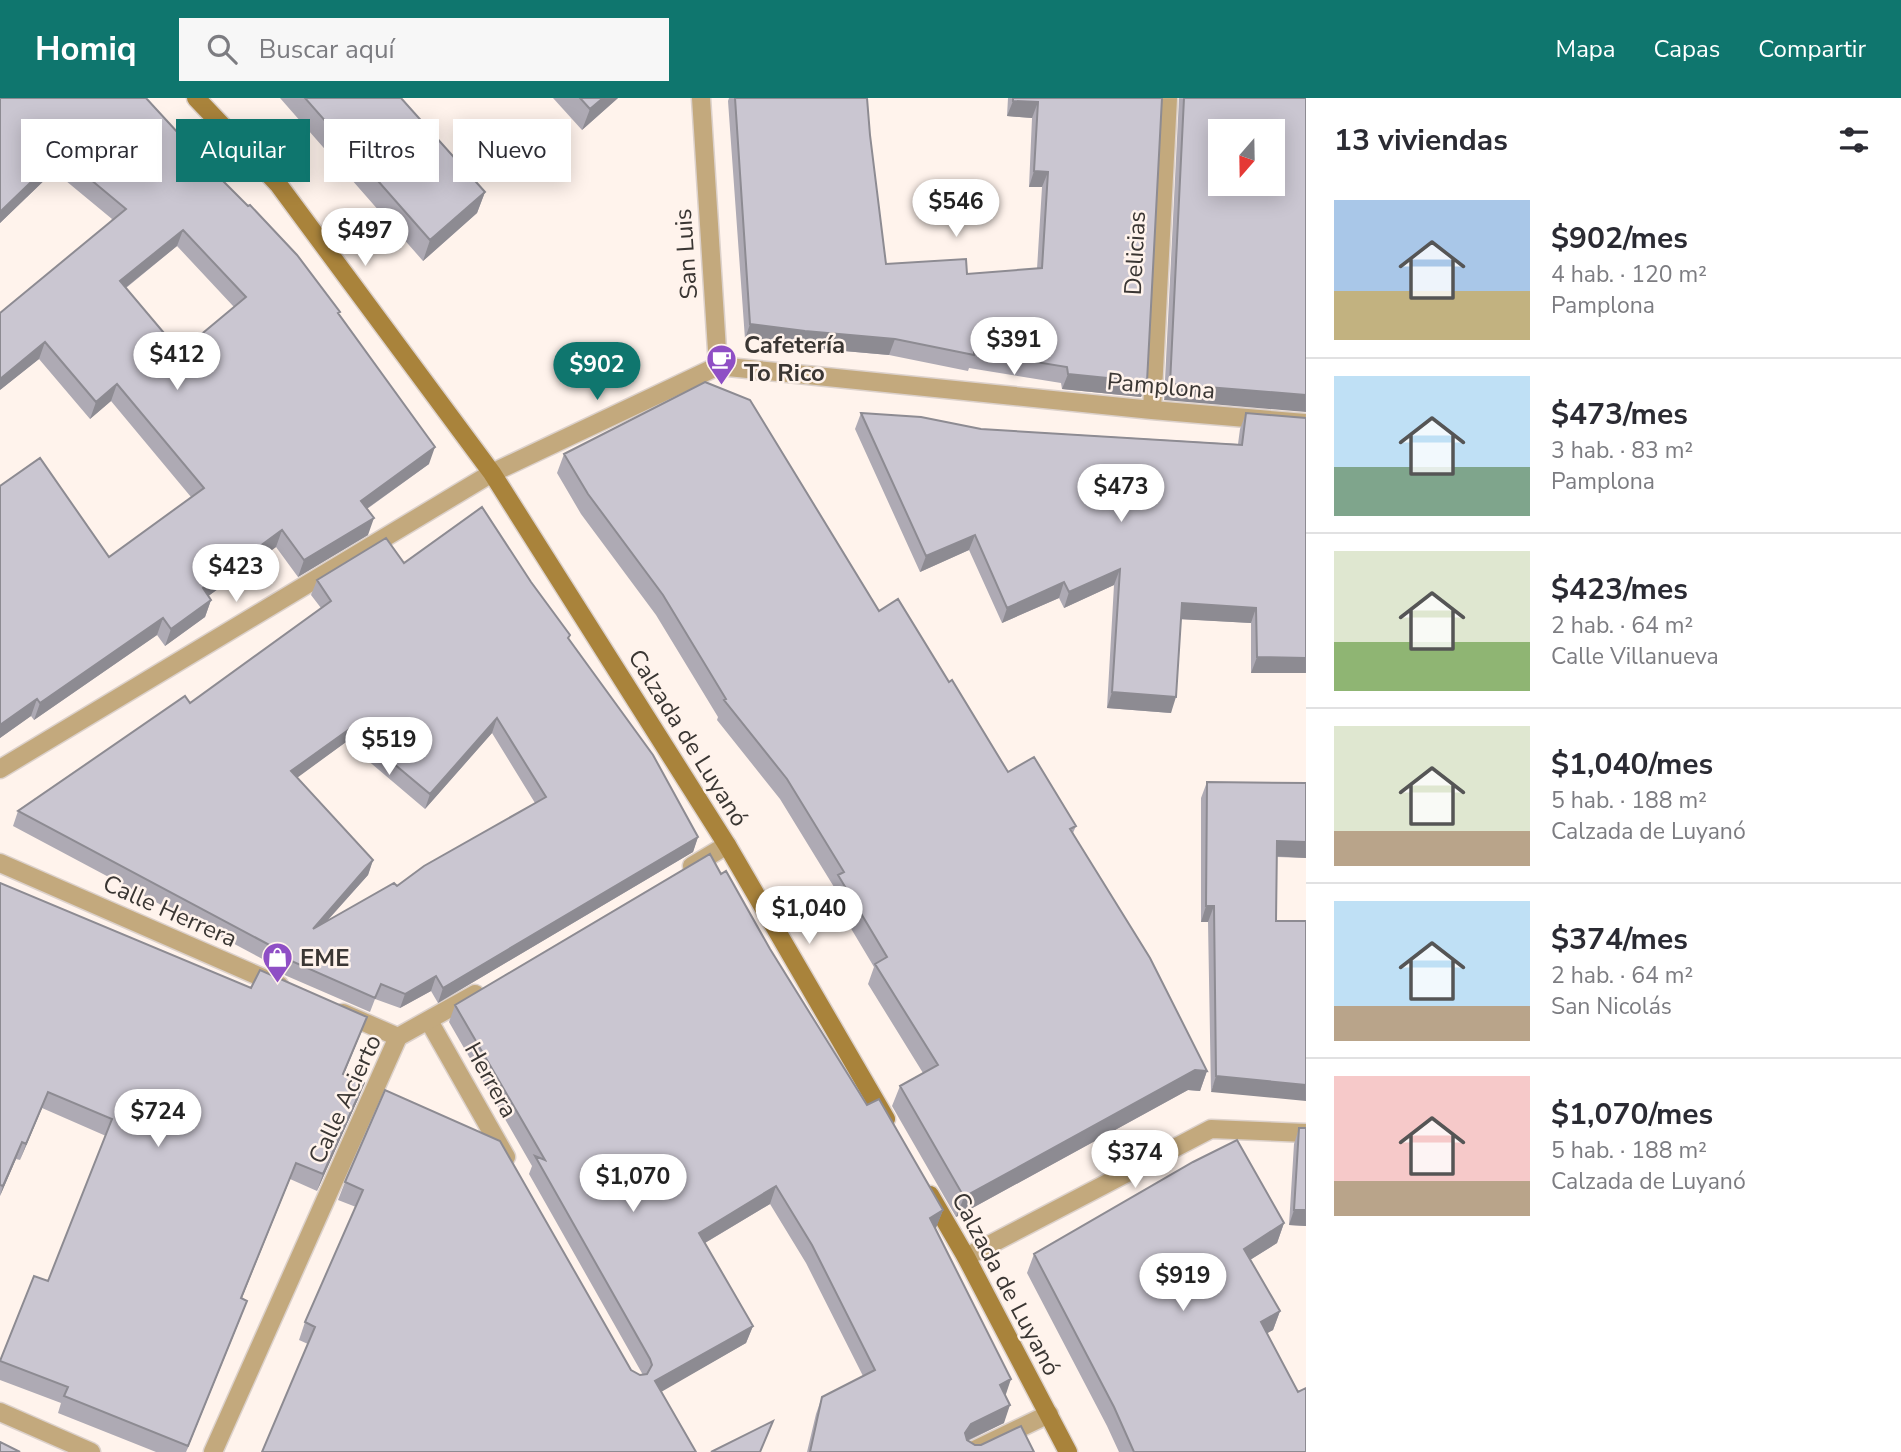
<!DOCTYPE html>
<html lang="es">
<meta charset="utf-8">
<style>
:root{--surface:#fff;--page:#f7f7f7;--text:#2b2b33;--muted:#7c7c81;--line:#e1e1e2;--accent:#0f766e}
body{margin:0;font-family:"Nunito Sans",sans-serif;background:var(--page);color:var(--text);height:100vh;display:flex;flex-direction:column;font-size:26px;white-space:nowrap}
*{box-sizing:border-box;margin:0}
p{font-size:23px;color:var(--muted)}
.icon{flex:none;width:38px;height:38px;fill:none;stroke:currentColor;stroke-width:2;stroke-linecap:round;stroke-linejoin:round}
.map{position:relative;flex:1;overflow:hidden}
.drawer{display:flex;flex-direction:column;background:var(--surface);width:595px}
.drawer>*{flex:none}
.hud{position:absolute;left:21px;top:21px;width:665px;height:63px;display:flex;gap:14px}
.needle{width:46px;rotate:200deg}
.buttons{position:absolute;left:1208px;top:21px;display:grid;gap:14px}
.buttons a{display:grid;place-items:center;width:77px;height:77px;border-radius:0px;background:var(--surface);box-shadow:0 4px 18px #0003;font-size:35px}
.price{position:absolute;translate:-50% -60px;padding:0 16px;border-radius:24px;background:#fff;color:#222;font-size:23px;line-height:46px;filter:drop-shadow(0 2px 4px #0008)}
.price::after{content:'';position:absolute;left:50%;top:42px;width:21px;height:16px;margin-left:-10px;background:inherit;clip-path:polygon(0 0,100% 0,50% 100%)}
.price.selected{background:var(--accent);color:#fff}
ul{padding:0;list-style:none}
li{display:flex;align-items:center;gap:21px;height:175px;padding:0 28px}
li+li{border-top:2px solid var(--line)}
li span{display:grid;place-items:center;flex:none;width:196px;height:140px;border-radius:0px;color:#555}
li>.icon{margin-inline-start:auto}
span .icon{width:84px;height:84px;fill:#fffc;stroke-width:1}
li b{font-size:30px}
h2{display:flex;justify-content:space-between;align-items:center;height:84px;padding:0 28px;font-size:30px}
.pill{padding:0 24px;border-radius:0px;background:var(--surface);box-shadow:0 4px 18px #0003;font-size:24px;line-height:63px}
.pill.selected{background:var(--accent);color:#fff}
header{display:flex;align-items:center;gap:42px;box-sizing:border-box;height:98px;padding:0 35px;background:var(--accent);color:#fff}
header strong{font-size:33px}
nav{display:flex;gap:38px;margin-inline-start:auto;font-size:24px}
.search{width:490px;height:63px;background:var(--page);display:flex;align-items:center;gap:18px;box-sizing:border-box;padding:0 24px;border-radius:0px;color:var(--muted);font-size:26px}
main{display:flex;flex:1;min-height:0}
.map>svg:first-child{display:block}
.lines{fill:none;stroke-linecap:round;stroke-linejoin:round}
.service-casing{stroke:#dcd1cb;stroke-width:21}
.minor-casing{stroke:#dcd1cb;stroke-width:21}
.tertiary-casing{stroke:#dcd1cb;stroke-width:21}
.secondary-casing{stroke:#dcd1cb;stroke-width:21}
.service{stroke:#c3a97d;stroke-width:18}
.minor{stroke:#c3a97d;stroke-width:18}
.tertiary{stroke:#c3a97d;stroke-width:18}
.secondary{stroke:#a9833b;stroke-width:18}
.wall{fill:#aeaab4;fill-rule:evenodd}
.shaded-wall{fill:#8d8b92}
.building{fill:#cac6d1;stroke:#8d8b92;stroke-width:2;fill-rule:evenodd}
.labels{text-anchor:middle;stroke-width:5;stroke-linejoin:round;paint-order:stroke}
.street-label{font-size:24px;fill:#3a3633;stroke:#fff3ec}
.poi-label{font-size:24px;font-weight:bold;fill:#3a3633;stroke:#fff3ec;text-anchor:start}
</style>
<header>
<strong>Homiq</strong>
<div class="search"><svg class="icon" aria-label="search" viewBox="0 0 24 24"><circle cx="10" cy="10" r="6"/><path d="M15 15l6 6"/></svg>Buscar aquí</div>
<nav><a>Mapa</a><a>Capas</a><a>Compartir</a></nav>
</header>
<main>
<div class="map">
<svg width="1306" height="1354" viewBox="0 0 1306 1354">
<rect width="100%" height="100%" fill="#fff3ec"/>
<g class="lines">
<defs>
<path id="service" d="M 429,923 L 506,1059"/>
<path id="minor" d="M 701,0 L 718,268
M 1152,312 L 1168,0
M 492,375 L 718,268 L 1152,312 L 1306,325
M 0,765 L 279,887
M 692,768 L 727,747
M 343,915 L 398,939
M 966,1159 L 1211,1031 L 1306,1035
M 0,1314 L 91,1354
M 213,1354 L 398,939 L 475,896
M 970,1354 L 1049,1316"/>
<path id="tertiary" d="M 0,671 L 492,375"/>
<path id="secondary" d="M 196,0 L 278,86 L 492,375 L 727,747 L 886,1021
M 930,1097 L 966,1159 L 1068,1354"/>
</defs>
<use href="#service" class="service-casing"/>
<use href="#minor" class="minor-casing"/>
<use href="#tertiary" class="tertiary-casing"/>
<use href="#secondary" class="secondary-casing"/>
<use href="#service" class="service"/>
<use href="#minor" class="minor"/>
<use href="#tertiary" class="tertiary"/>
<use href="#secondary" class="secondary"/>
</g>
<path class="wall" d="M 0,0 L 339,216 L 429,366 L 367,411 L 368,437 L 298,479 L 276,449 L 208,498 L 211,502 L 205,519 L 165,548 L 157,537 L 34,622 L 31,618 L 0,640 L 0,388 L 109,459 L 191,399 L 111,303 L 90,321 L 39,261 L 0,292 L 112,121 L 54,73 L 0,125 ZM 177,148 L 234,209 L 180,254 L 126,190 Z
M 280,0 L 401,0 L 485,94 L 477,115 L 423,163 Z
M 553,0 L 618,0 L 582,32 Z
M 729,0 L 867,0 L 870,37 L 886,166 L 967,176 L 1037,171 L 1042,89 L 1029,89 L 1032,20 L 1007,18 L 1008,0 L 1162,0 L 1147,284 L 1141,299 L 1062,291 L 1061,285 L 969,270 L 968,273 L 889,257 L 799,249 L 745,241 L 728,3 Z
M 1179,0 L 1306,0 L 1164,302 Z
M 861,315 L 981,331 L 1238,346 L 1240,331 L 1246,315 L 1306,320 L 1306,575 L 1251,575 L 1251,525 L 1181,521 L 1171,615 L 1107,610 L 1114,487 L 1064,510 L 1059,500 L 1002,525 L 969,452 L 920,474 L 855,331 Z
M 564,356 L 879,513 L 949,584 L 1008,674 L 1076,728 L 1073,735 L 1207,973 L 1200,993 L 1188,992 L 956,1119 L 892,1008 L 900,988 L 923,975 L 868,886 L 874,869 L 831,797 L 834,789 L 780,701 L 717,622 L 718,619 L 656,517 L 581,416 L 557,375 Z
M 404,465 L 531,484 L 698,739 L 693,754 L 438,905 L 431,893 L 400,910 L 375,901 L 370,914 L 266,869 L 268,864 L 13,728 L 18,713 L 190,605 L 321,510 L 311,497 L 317,482 ZM 492,635 L 535,705 L 397,788 L 328,822 L 368,777 L 373,762 L 297,679 L 346,644 L 425,711 Z
M 1207,684 L 1306,685 L 1306,760 L 1277,759 L 1276,823 L 1211,994 L 1208,824 L 1201,824 L 1201,700 Z
M 721,776 L 770,851 L 867,1007 L 943,1112 L 935,1131 L 1005,1298 L 1004,1325 L 968,1343 L 975,1347 L 1034,1354 L 807,1354 L 816,1316 L 822,1299 L 863,1278 L 806,1165 L 770,1106 L 705,1145 L 753,1228 L 746,1245 L 661,1293 L 308,1246 L 299,1242 L 305,1224 L 356,1109 L 338,1102 L 345,1084 L 385,992 L 631,1272 L 640,1277 L 643,1277 L 529,1076 L 532,1068 L 449,924 L 455,907 Z
M 0,785 L 251,890 L 367,919 L 344,976 L 364,985 L 358,1001 L 317,1093 L 290,1081 L 241,1201 L 241,1219 L 186,1354 L 156,1354 L 58,1315 L 61,1305 L 0,1282 L 0,1264 L 34,1178 L 48,1183 L 106,1038 L 42,1010 L 20,1062 L 16,1061 L 0,1098 Z
M 1299,1030 L 1306,1128 L 1289,1127 L 1294,1046 Z
M 1284,1125 L 1277,1145 L 1250,1162 L 1280,1213 L 1273,1232 L 1267,1235 L 1298,1294 L 1306,1354 L 1119,1354 L 1107,1328 L 1027,1175 L 1034,1156 Z"/>
<path class="shaded-wall" d="M 603,0 L 618,0 L 582,32 L 590,11 Z
M 1013,3 L 1038,4 L 1032,20 L 1007,18 Z
M 60,56 L 54,73 L 0,125 L 0,114 Z
M 1034,73 L 1048,74 L 1042,89 L 1029,89 Z
M 485,94 L 477,115 L 423,163 L 430,142 Z
M 183,132 L 177,148 L 114,199 L 120,183 Z
M 750,226 L 895,241 L 889,257 L 799,249 L 745,241 Z
M 45,244 L 39,261 L 0,292 L 0,281 Z
M 1068,276 L 1147,284 L 1141,299 L 1062,291 Z
M 117,286 L 111,303 L 90,321 L 96,304 Z
M 1170,286 L 1306,297 L 1306,314 L 1164,302 Z
M 435,349 L 429,366 L 355,419 L 361,403 Z
M 374,420 L 368,437 L 298,479 L 304,462 Z
M 282,432 L 276,449 L 196,507 L 203,490 Z
M 975,437 L 969,452 L 920,474 L 926,458 Z
M 1120,471 L 1114,487 L 1064,510 L 1069,494 Z
M 1064,484 L 1059,500 L 1002,525 L 1007,510 Z
M 211,502 L 205,519 L 165,548 L 171,531 Z
M 1182,505 L 1256,510 L 1251,525 L 1177,521 Z
M 163,520 L 157,537 L 34,622 L 40,605 Z
M 1257,559 L 1306,560 L 1306,575 L 1251,575 Z
M 1112,594 L 1176,599 L 1171,615 L 1107,610 Z
M 37,601 L 31,618 L 0,640 L 0,627 Z
M 497,620 L 492,635 L 425,711 L 430,696 Z
M 351,630 L 346,644 L 286,688 L 291,673 Z
M 698,739 L 693,754 L 438,905 L 443,890 Z
M 1277,743 L 1306,744 L 1306,760 L 1271,758 Z
M 373,762 L 368,777 L 307,845 L 313,831 Z
M 1206,808 L 1214,808 L 1208,824 L 1201,824 Z
M 436,878 L 431,893 L 400,910 L 405,896 Z
M 367,919 L 361,935 L 337,992 L 343,976 Z
M 1195,972 L 1207,973 L 1200,993 L 1188,992 L 956,1119 L 964,1099 Z
M 1216,978 L 1306,987 L 1306,1003 L 1211,994 Z
M 364,985 L 358,1001 L 317,1093 L 323,1076 Z
M 48,994 L 42,1010 L 20,1062 L 26,1046 Z
M 22,1044 L 16,1061 L 0,1098 L 3,1088 Z
M 296,1065 L 290,1081 L 235,1217 L 241,1200 Z
M 776,1088 L 770,1106 L 693,1152 L 699,1135 Z
M 943,1112 L 936,1130 L 923,1138 L 930,1120 Z
M 1294,1112 L 1306,1112 L 1306,1128 L 1289,1127 Z
M 1284,1125 L 1277,1145 L 1237,1170 L 1244,1151 Z
M 247,1203 L 241,1219 L 186,1354 L 188,1348 Z
M 1280,1213 L 1273,1232 L 1254,1243 L 1261,1224 Z
M 753,1228 L 746,1245 L 649,1301 L 655,1283 Z
M 1011,1281 L 1005,1299 L 1000,1287 Z
M 1010,1307 L 1004,1325 L 964,1344 L 965,1335 L 971,1326 Z"/>
<path class="building" d="M 0,0 L 146,0 L 213,73 L 248,108 L 250,107 L 297,157 L 340,214 L 338,215 L 435,349 L 361,403 L 374,420 L 304,462 L 282,432 L 203,490 L 211,502 L 171,531 L 163,520 L 40,605 L 37,601 L 0,627 L 0,388 L 40,360 L 109,459 L 204,390 L 117,286 L 96,304 L 45,244 L 0,281 L 0,215 L 126,111 L 60,56 L 0,114 ZM 183,132 L 246,199 L 180,254 L 120,183 Z
M 305,0 L 401,0 L 485,94 L 430,142 Z
M 580,0 L 603,0 L 590,11 Z
M 735,0 L 867,0 L 870,37 L 886,166 L 966,161 L 967,176 L 1042,170 L 1048,74 L 1034,73 L 1038,4 L 1013,3 L 1013,0 L 1162,0 L 1147,284 L 1068,276 L 1067,269 L 974,254 L 974,257 L 895,241 L 805,233 L 750,226 Z
M 1184,0 L 1306,0 L 1306,297 L 1170,286 ZM 1220,33 L 1272,33 L 1272,86 L 1220,86 Z
M 705,284 L 750,302 L 879,513 L 898,501 L 949,584 L 952,582 L 1008,674 L 1034,659 L 1076,728 L 1070,731 L 1150,860 L 1207,973 L 1195,972 L 964,1099 L 900,988 L 938,967 L 875,866 L 887,859 L 838,777 L 844,774 L 787,681 L 724,602 L 726,601 L 663,497 L 588,396 L 564,356 Z
M 861,315 L 921,319 L 981,331 L 1242,347 L 1246,315 L 1306,320 L 1306,560 L 1257,559 L 1256,510 L 1182,505 L 1176,599 L 1112,594 L 1120,471 L 1069,494 L 1064,484 L 1007,510 L 975,437 L 926,458 Z
M 482,409 L 531,484 L 570,537 L 568,540 L 653,657 L 698,739 L 443,890 L 436,878 L 405,896 L 381,886 L 375,900 L 271,854 L 277,851 L 18,713 L 185,598 L 190,605 L 331,503 L 317,482 L 386,440 L 404,465 ZM 497,620 L 546,699 L 424,768 L 397,788 L 394,785 L 313,831 L 373,762 L 291,673 L 351,630 L 430,696 Z
M 1207,684 L 1306,685 L 1306,744 L 1277,743 L 1276,823 L 1306,823 L 1306,987 L 1216,978 L 1214,808 L 1206,808 Z
M 710,756 L 721,776 L 726,773 L 770,851 L 867,1007 L 879,1001 L 943,1112 L 930,1120 L 1011,1281 L 1000,1287 L 1010,1307 L 971,1326 L 965,1335 L 967,1342 L 975,1347 L 981,1347 L 1021,1328 L 1034,1354 L 810,1354 L 822,1299 L 875,1272 L 812,1147 L 776,1088 L 699,1135 L 753,1228 L 655,1283 L 696,1354 L 262,1354 L 315,1229 L 305,1224 L 363,1092 L 345,1084 L 385,992 L 500,1043 L 631,1272 L 640,1277 L 647,1276 L 652,1267 L 650,1261 L 535,1058 L 545,1062 L 455,907 Z
M 0,785 L 251,890 L 260,872 L 367,919 L 343,976 L 364,985 L 323,1076 L 296,1065 L 241,1200 L 247,1203 L 188,1348 L 64,1298 L 68,1289 L 0,1263 L 34,1178 L 48,1183 L 112,1021 L 48,994 L 26,1046 L 22,1044 L 3,1088 L 0,1087 Z
M 1299,1030 L 1306,1030 L 1306,1112 L 1294,1112 Z
M 1237,1042 L 1284,1125 L 1244,1151 L 1280,1213 L 1261,1224 L 1298,1294 L 1306,1290 L 1306,1354 L 1134,1354 L 1114,1309 L 1034,1156 L 1193,1064 Z
M 773,1323 L 760,1354 L 711,1354 Z
M 0,1344 L 20,1354 L 0,1354 Z"/>
<defs>
<symbol id="cafe-pin" viewBox="-11 -11 22 30"><path d="M0 17L-7.5 6A9.5 9.5 0 1 1 7.5 6Z" fill="#8f4fc5" stroke="#fff3ec"/><path d="M-5.5-4.5H6V0H3Q3 3.5 0 3.5H-2.5Q-5.5 3.5-5.5 0ZM3-3.2v2h1.7v-2ZM-6 4.5H4V6H-6Z" fill="#fff"/></symbol>
<symbol id="shop-pin" viewBox="-11 -11 22 30"><path d="M0 17L-7.5 6A9.5 9.5 0 1 1 7.5 6Z" fill="#8f4fc5" stroke="#fff3ec"/><path d="M-5-2.5h2.3a2.7 3.5 0 0 1 5.4 0H5L5.5 6h-11ZM-1.5-2.5h3a1.5 2.3 0 0 0-3 0Z" fill="#fff"/></symbol>
</defs>
<g fill-rule="evenodd">
<use href="#cafe-pin" x="704" y="244" width="35" height="47"/>
<use href="#shop-pin" x="260" y="842" width="35" height="47"/>
</g>
<g class="labels">
<g class="street-label">
<text transform="translate(1135 155) rotate(-87)" y="8">Delicias</text>
<text transform="translate(686 156) rotate(-94)" y="8">San Luis</text>
<text transform="translate(1161 288) rotate(5)" y="8">Pamplona</text>
<text transform="translate(688 640) rotate(58)" y="8">Calzada de Luyanó</text>
<text transform="translate(170 813) rotate(24)" y="8">Calle Herrera</text>
<text transform="translate(491 982) rotate(61)" y="8">Herrera</text>
<text transform="translate(345 1001) rotate(-65)" y="8">Calle Acierto</text>
<text transform="translate(1006 1186) rotate(62)" y="8">Calzada de Luyanó</text>
</g>
<g class="poi-label">
<text x="744" y="255">Cafetería<tspan x="744" dy="28">To Rico</tspan></text>
<text x="300" y="868">EME</text>
</g>
</g>
</svg>
<div class="buttons">
<a><svg class="needle" viewBox="-14 -14 28 28"><path d="M0-13l5 13h-10z" fill="#e53935"/><path d="M0 13l5-13h-10z" fill="#7c7c81"/></svg></a>
</div>
<b class="price" style="left:956px;top:141px">$546</b>
<b class="price" style="left:365px;top:170px">$497</b>
<b class="price" style="left:1014px;top:279px">$391</b>
<b class="price" style="left:177px;top:294px">$412</b>
<b class="price selected" style="left:597px;top:304px">$902</b>
<b class="price" style="left:1121px;top:426px">$473</b>
<b class="price" style="left:236px;top:506px">$423</b>
<b class="price" style="left:389px;top:679px">$519</b>
<b class="price" style="left:809px;top:848px">$1,040</b>
<b class="price" style="left:158px;top:1051px">$724</b>
<b class="price" style="left:1135px;top:1092px">$374</b>
<b class="price" style="left:633px;top:1116px">$1,070</b>
<b class="price" style="left:1183px;top:1215px">$919</b>
<div class="hud">
<a class="pill">Comprar</a>
<a class="pill selected">Alquilar</a>
<a class="pill">Filtros</a>
<a class="pill">Nuevo</a>
</div>
</div>
<section class="drawer">
<h2>13 viviendas<svg class="icon" aria-label="filters" viewBox="0 0 24 24"><path d="M4 7h16M4 17h16"/><circle cx="9" cy="7" r="2"/><circle cx="15" cy="17" r="2"/></svg></h2>
<ul>
<li><span style="background:linear-gradient(#a9c7e8 65%,#c2b280 0)"><svg class="icon" aria-label="home" viewBox="0 0 24 24"><path d="M3 11l9-7 9 7M6 9v11h12V9"/></svg></span><div><b>$902/mes</b><p>4 hab. · 120 m²</p><p>Pamplona</p></div></li>
<li><span style="background:linear-gradient(#bfe0f5 65%,#7fa58c 0)"><svg class="icon" aria-label="home" viewBox="0 0 24 24"><path d="M3 11l9-7 9 7M6 9v11h12V9"/></svg></span><div><b>$473/mes</b><p>3 hab. · 83 m²</p><p>Pamplona</p></div></li>
<li><span style="background:linear-gradient(#dfe7d0 65%,#8fb573 0)"><svg class="icon" aria-label="home" viewBox="0 0 24 24"><path d="M3 11l9-7 9 7M6 9v11h12V9"/></svg></span><div><b>$423/mes</b><p>2 hab. · 64 m²</p><p>Calle Villanueva</p></div></li>
<li><span style="background:linear-gradient(#dfe7d0 75%,#b9a48a 0)"><svg class="icon" aria-label="home" viewBox="0 0 24 24"><path d="M3 11l9-7 9 7M6 9v11h12V9"/></svg></span><div><b>$1,040/mes</b><p>5 hab. · 188 m²</p><p>Calzada de Luyanó</p></div></li>
<li><span style="background:linear-gradient(#bfe0f5 75%,#b9a48a 0)"><svg class="icon" aria-label="home" viewBox="0 0 24 24"><path d="M3 11l9-7 9 7M6 9v11h12V9"/></svg></span><div><b>$374/mes</b><p>2 hab. · 64 m²</p><p>San Nicolás</p></div></li>
<li><span style="background:linear-gradient(#f6c9c9 75%,#b9a48a 0)"><svg class="icon" aria-label="home" viewBox="0 0 24 24"><path d="M3 11l9-7 9 7M6 9v11h12V9"/></svg></span><div><b>$1,070/mes</b><p>5 hab. · 188 m²</p><p>Calzada de Luyanó</p></div></li>
</ul>
</section>
</main>
